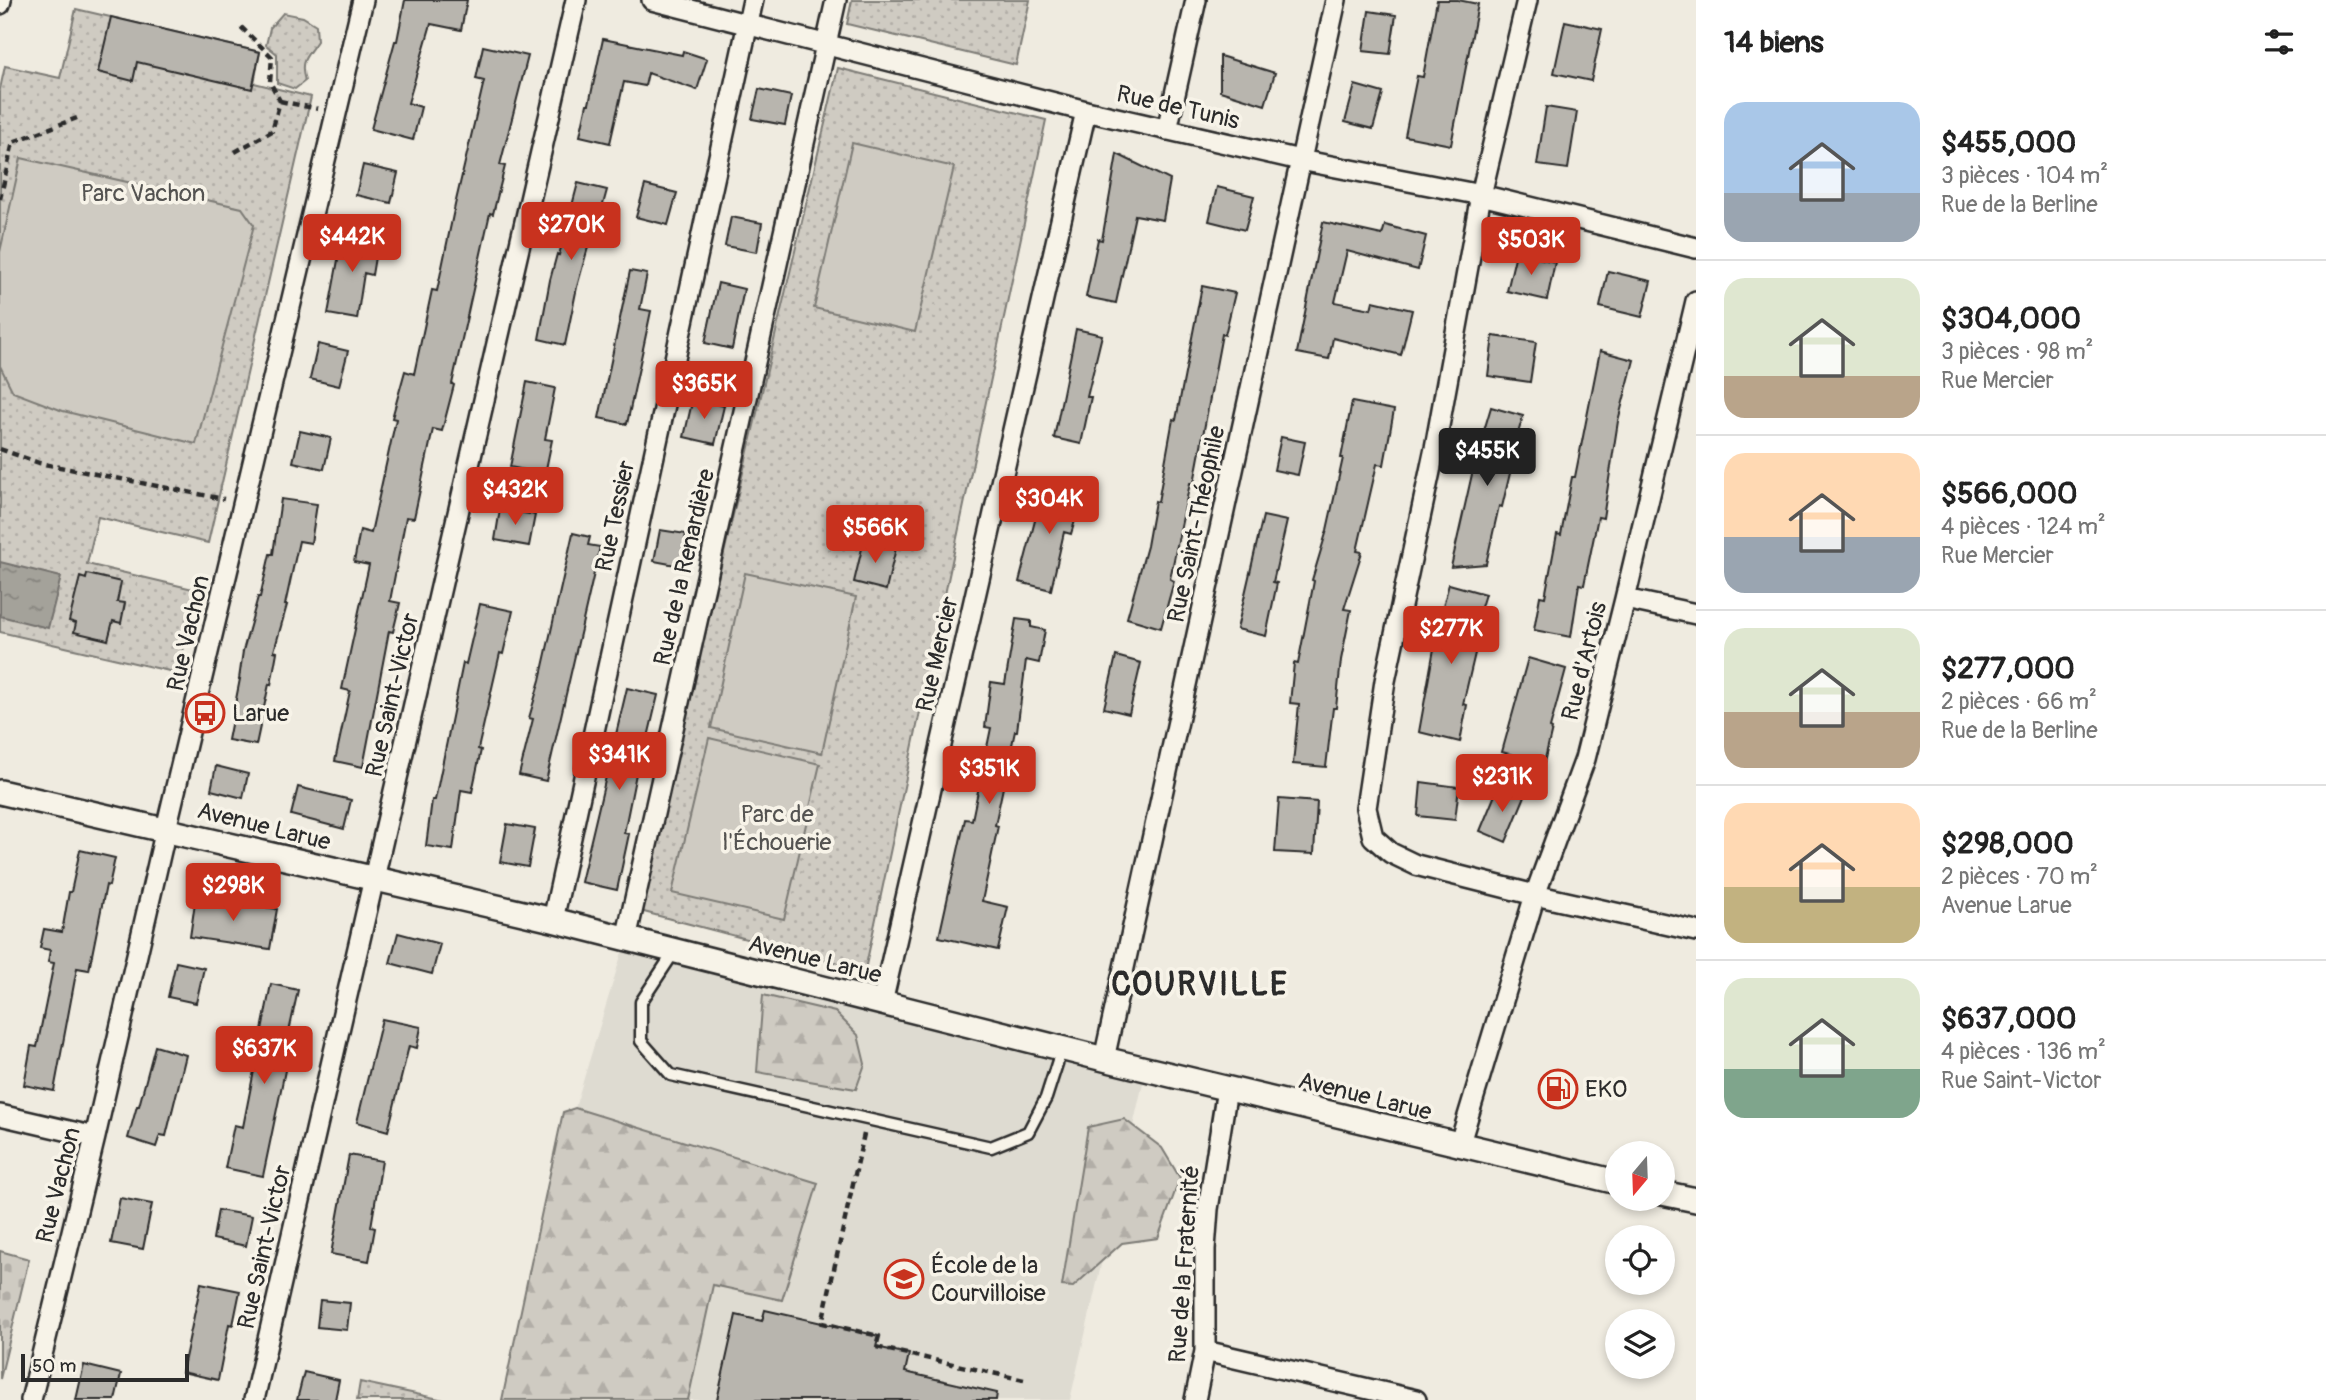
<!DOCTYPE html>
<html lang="fr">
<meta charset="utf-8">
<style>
:root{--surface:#fff;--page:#f6f6f6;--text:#222;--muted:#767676;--line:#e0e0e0;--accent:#c8321e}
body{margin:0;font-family:Pangolin,sans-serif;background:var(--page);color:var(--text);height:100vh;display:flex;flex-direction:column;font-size:26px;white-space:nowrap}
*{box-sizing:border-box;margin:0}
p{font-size:23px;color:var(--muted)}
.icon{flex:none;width:38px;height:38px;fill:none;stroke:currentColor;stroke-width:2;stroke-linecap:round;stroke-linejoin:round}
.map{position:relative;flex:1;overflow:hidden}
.details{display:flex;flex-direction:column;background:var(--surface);width:630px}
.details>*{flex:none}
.needle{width:46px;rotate:199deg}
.controls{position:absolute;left:1605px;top:1141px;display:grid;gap:14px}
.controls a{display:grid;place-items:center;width:70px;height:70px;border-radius:50%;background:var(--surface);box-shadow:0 4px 10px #0003;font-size:35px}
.scale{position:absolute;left:21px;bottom:18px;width:168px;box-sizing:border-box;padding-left:7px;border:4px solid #2b2b2b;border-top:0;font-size:19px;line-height:24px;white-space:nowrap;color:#2b2b2b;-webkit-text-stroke:5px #f7f3e8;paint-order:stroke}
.price{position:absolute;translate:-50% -60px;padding:0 16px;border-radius:7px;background:var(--accent);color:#fff;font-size:23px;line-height:46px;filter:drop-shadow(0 2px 4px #0008)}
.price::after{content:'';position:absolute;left:50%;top:42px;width:21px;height:16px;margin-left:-10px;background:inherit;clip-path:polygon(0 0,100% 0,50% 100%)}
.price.on{background:#222;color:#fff}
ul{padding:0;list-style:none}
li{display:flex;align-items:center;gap:21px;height:175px;padding:0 28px}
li+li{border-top:2px solid var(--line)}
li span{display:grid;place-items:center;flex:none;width:196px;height:140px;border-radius:21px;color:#555}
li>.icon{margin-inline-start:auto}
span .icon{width:84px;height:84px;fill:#fffc;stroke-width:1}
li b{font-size:30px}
h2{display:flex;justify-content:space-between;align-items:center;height:84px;padding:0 28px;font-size:30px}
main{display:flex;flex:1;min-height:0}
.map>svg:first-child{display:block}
.built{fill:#dedbd1}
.forest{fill:url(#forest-firs);stroke:#7d7b76;stroke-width:2}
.cemetery{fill:url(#cemetery-stones);stroke:#7d7b76;stroke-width:2}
.park{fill:url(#park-dots);stroke:#7d7b76;stroke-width:2}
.garden{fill:#cfcbc2;stroke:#7d7b76;stroke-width:2}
.water{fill:url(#water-ripples);stroke:#74726e;stroke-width:2}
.building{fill:#b8b5ae;stroke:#2b2b2b;stroke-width:2}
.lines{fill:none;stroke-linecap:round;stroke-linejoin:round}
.service-casing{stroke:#2b2b2b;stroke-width:15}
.minor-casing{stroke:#2b2b2b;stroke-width:24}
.tertiary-casing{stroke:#2b2b2b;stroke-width:28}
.path{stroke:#2b2b2b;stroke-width:4.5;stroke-dasharray:7 5;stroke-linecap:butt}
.service{stroke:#f7f3e8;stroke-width:10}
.minor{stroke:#f7f3e8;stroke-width:19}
.tertiary{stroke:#f7f3e8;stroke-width:23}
.labels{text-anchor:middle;stroke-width:7;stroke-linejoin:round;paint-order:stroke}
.street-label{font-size:24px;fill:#2b2b2b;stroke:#f7f3e8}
.park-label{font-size:24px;fill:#545351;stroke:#f7f3e8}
.poi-label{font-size:24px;fill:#2b2b2b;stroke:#f7f3e8;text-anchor:start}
.district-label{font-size:32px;font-weight:bold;letter-spacing:2px;fill:#2b2b2b;stroke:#f7f3e8}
</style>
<main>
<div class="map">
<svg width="1696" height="1400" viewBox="0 0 1696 1400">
<defs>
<pattern id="forest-firs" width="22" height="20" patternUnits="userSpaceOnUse" patternTransform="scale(1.75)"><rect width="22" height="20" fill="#cfcbc2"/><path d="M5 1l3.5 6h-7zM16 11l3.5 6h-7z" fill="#b2aea7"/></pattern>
<pattern id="cemetery-stones" width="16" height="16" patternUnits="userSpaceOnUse" patternTransform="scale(1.75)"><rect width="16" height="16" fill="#cfcbc2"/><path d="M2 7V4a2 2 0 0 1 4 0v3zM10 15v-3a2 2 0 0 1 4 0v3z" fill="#b2aea7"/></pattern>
<pattern id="park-dots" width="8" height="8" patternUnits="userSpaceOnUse" patternTransform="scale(1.75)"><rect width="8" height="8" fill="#cfcbc2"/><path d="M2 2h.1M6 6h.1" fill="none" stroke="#b2aea7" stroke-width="1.8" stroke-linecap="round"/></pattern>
<pattern id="water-ripples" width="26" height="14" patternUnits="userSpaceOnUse" patternTransform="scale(1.75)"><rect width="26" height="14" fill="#a4a29a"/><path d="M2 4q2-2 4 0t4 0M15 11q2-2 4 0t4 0" fill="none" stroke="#86847e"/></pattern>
</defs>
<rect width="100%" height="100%" fill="#efebe0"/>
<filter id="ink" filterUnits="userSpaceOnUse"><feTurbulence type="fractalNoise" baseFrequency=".0143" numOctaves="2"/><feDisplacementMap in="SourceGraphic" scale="14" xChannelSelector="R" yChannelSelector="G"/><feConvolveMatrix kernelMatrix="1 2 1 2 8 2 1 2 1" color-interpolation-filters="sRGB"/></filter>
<g filter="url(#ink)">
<path class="built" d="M 626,939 L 1145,1074 L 1070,1400 L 683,1400 L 739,1158 L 575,1108 Z"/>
<path class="forest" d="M 763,995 L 835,1012 L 858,1035 L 865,1064 L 856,1089 L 757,1072 Z
M 575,1108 L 818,1183 L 782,1300 L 713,1285 L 688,1400 L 502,1400 L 563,1112 Z
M 1124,1119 L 1162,1148 L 1180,1178 L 1158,1238 L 1122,1243 L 1073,1287 L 1062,1286 L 1088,1127 Z"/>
<path class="cemetery" d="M 0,1251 L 29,1259 L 0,1379 Z"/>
<path class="park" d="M 852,0 L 1030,0 L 1016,65 L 847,24 Z
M 76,9 L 260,52 L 254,83 L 311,97 L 208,543 L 98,517 L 87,564 L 197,590 L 178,673 L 0,632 L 0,89 L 5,66 L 60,78 Z
M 283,13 L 303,17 L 316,25 L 317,41 C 306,58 299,60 305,81 L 295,89 L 277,83 L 277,54 L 266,45 L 270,28 Z
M 838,68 L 1046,120 L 865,970 L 640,911 Z
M 360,1382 L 444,1400 L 357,1400 Z"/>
<path class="garden" d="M 852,143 L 954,167 L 915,332 L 814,308 Z
M 21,158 L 242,208 L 254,225 L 196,444 L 63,411 L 13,392 L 0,366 L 0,252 Z
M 745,573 L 856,597 L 822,753 L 711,728 Z
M 709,738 L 820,764 L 784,919 L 672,893 Z"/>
<path class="water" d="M 0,562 L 61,577 L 48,628 L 0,616 Z"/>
<path class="building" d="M 405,0 L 467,0 L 461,30 L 431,24 L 408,103 L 421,107 L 413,140 L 371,129 L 395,41 L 397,41 Z
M 1437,0 L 1458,0 L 1478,4 L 1451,145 L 1405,136 L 1417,76 L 1423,77 Z
M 1369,11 L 1396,15 L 1390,54 L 1363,51 Z
M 111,17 L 260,52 L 252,89 L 137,62 L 133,81 L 98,72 Z
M 1565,21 L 1602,29 L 1591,81 L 1554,73 Z
M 603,39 L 682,55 L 683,51 L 707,59 L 697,90 L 648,73 L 645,86 L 624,82 L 610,143 L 580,136 L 587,104 L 589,104 Z
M 483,46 L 528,56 L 500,165 L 505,166 L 493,214 L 490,213 L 452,384 L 454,385 L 442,431 L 433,429 L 414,518 L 406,517 L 390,601 L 400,603 L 393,632 L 389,631 L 363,767 L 335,761 L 350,691 L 342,689 L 369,565 L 354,562 L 360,530 L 371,533 L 396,419 L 392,418 L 405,371 L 414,374 L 432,290 L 437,291 L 455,205 L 484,81 L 476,79 Z
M 1220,56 L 1275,73 L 1265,105 L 1220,91 Z
M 1355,85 L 1383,93 L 1373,129 L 1345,122 Z
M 759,89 L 791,96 L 785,125 L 752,119 Z
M 1546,107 L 1577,112 L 1568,169 L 1537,165 Z
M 1117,154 L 1170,180 L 1163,220 L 1135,215 L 1116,303 L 1086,297 L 1098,239 L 1102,240 Z
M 363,165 L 398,173 L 391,203 L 356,195 Z
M 578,183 L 607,190 L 593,241 L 590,240 L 577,287 L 565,345 L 539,339 L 550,280 L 557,254 L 559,255 Z
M 645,185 L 677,193 L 668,225 L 636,217 Z
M 1217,187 L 1254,196 L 1245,230 L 1209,221 Z
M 731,217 L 762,223 L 757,252 L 725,246 Z
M 1323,222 L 1382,235 L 1385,225 L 1426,236 L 1418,270 L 1347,251 L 1335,302 L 1371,309 L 1373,301 L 1412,310 L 1401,355 L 1333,338 L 1329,359 L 1297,353 Z
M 343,233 L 378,239 L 372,275 L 364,273 L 357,319 L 328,314 Z
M 1516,253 L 1555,262 L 1547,300 L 1507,291 Z
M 630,271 L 647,274 L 640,309 L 651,311 L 627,424 L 599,418 Z
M 1608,271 L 1651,281 L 1642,317 L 1600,307 Z
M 718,283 L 744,289 L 732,349 L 705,343 Z
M 1202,286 L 1235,293 L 1225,335 L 1222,334 L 1194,483 L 1190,483 L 1170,579 L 1174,581 L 1161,628 L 1127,618 L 1147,546 L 1155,501 L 1158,502 L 1173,419 L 1176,420 Z
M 1076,329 L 1102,335 L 1087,397 L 1091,397 L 1081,444 L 1054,438 Z
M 1493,336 L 1536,342 L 1530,382 L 1488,376 Z
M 318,344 L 348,351 L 339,386 L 310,379 Z
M 1600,351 L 1634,360 L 1618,421 L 1603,518 L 1598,517 L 1584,585 L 1579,584 L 1571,637 L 1534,630 L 1540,596 L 1545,597 L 1557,534 L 1561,535 L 1572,477 L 1575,477 Z
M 527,382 L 555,388 L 545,439 L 552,440 L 545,474 L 510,467 Z
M 693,398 L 724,406 L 715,444 L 684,437 Z
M 1352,402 L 1394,410 L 1384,465 L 1377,464 L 1357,551 L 1362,552 L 1344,609 L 1351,610 L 1341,660 L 1336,708 L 1333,708 L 1326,767 L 1293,764 L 1299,704 L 1290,703 L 1294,663 L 1298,664 L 1314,581 L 1312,580 L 1327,530 L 1343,458 L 1341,458 Z
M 1491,407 L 1523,416 L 1508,468 L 1511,469 L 1502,507 L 1499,506 L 1486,564 L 1451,567 L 1475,461 Z
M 300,431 L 331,438 L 324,469 L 293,462 Z
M 1281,437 L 1305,442 L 1298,475 L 1274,470 Z
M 1044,486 L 1082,497 L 1071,534 L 1064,532 L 1051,590 L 1019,582 Z
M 281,499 L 317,504 L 311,543 L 299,541 L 285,605 L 287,605 L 274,651 L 277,652 L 271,685 L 269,684 L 256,745 L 228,740 L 240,679 L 239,679 L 243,651 L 258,597 L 260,597 L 270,554 L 273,554 Z
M 500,509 L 535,515 L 529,546 L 495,540 Z
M 1263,516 L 1287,521 L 1273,582 L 1277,583 L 1266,636 L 1237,629 Z
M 660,530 L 686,534 L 681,566 L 654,561 Z
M 573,533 L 590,537 L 588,545 L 600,547 L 546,781 L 519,775 L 533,719 L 529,718 L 540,680 Z
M 864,540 L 896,548 L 886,590 L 854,582 Z
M 87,574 L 121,582 L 117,602 L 125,603 L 121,623 L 113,621 L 108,640 L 74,632 L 76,623 L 69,621 L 80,577 L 86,579 Z
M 1449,584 L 1485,594 L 1477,620 L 1466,619 L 1461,639 L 1471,642 L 1470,648 L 1476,649 L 1463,704 L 1467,705 L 1460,742 L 1419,732 L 1439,621 Z
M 480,604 L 513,611 L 503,654 L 500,653 L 478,749 L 481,750 L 472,792 L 461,790 L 453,850 L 426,846 L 432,800 L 435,800 L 463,663 L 466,664 Z
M 1016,619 L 1031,621 L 1031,627 L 1045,630 L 1039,663 L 1026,660 L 1017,731 L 1015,731 L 995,825 L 998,826 L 982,901 L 1008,907 L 998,950 L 939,937 L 965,819 L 972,820 L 991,728 L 985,727 L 991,682 L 1005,684 Z
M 1116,656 L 1141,663 L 1129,714 L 1104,708 Z
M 1528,658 L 1566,669 L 1550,728 L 1552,729 L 1544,763 L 1502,752 Z
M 627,688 L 658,695 L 645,750 L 641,749 L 624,833 L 629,834 L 617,890 L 581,882 Z
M 216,766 L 248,774 L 243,798 L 211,790 Z
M 1421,782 L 1459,787 L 1455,820 L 1418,816 Z
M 1499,785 L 1525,796 L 1506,842 L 1480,831 Z
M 298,787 L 351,800 L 344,829 L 291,815 Z
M 1279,799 L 1317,802 L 1314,854 L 1275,852 Z
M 507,824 L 535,829 L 528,867 L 500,862 Z
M 80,850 L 115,858 L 109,886 L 106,885 L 89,970 L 77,968 L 54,1091 L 24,1085 L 31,1046 L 37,1047 L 54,963 L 48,962 L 50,950 L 40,948 L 44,929 L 62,932 L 69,892 L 71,892 Z
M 196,896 L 277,909 L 270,949 L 190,937 Z
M 398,933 L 440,944 L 432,974 L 390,963 Z
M 176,962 L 204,968 L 196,1003 L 168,997 Z
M 271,984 L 298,990 L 284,1055 L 288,1056 L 263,1176 L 225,1168 L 234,1125 L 243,1127 Z
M 382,1019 L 421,1027 L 417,1048 L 409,1046 L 388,1131 L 357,1122 Z
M 155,1046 L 186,1055 L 166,1136 L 160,1135 L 156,1147 L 128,1138 L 137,1106 L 139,1106 Z
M 349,1155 L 382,1161 L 371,1227 L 375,1228 L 369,1261 L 331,1254 Z
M 120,1198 L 152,1204 L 143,1249 L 111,1243 Z
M 218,1210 L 252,1216 L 246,1246 L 213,1239 Z
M 201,1283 L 240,1291 L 233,1325 L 229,1324 L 218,1380 L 182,1372 Z
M 320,1300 L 350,1303 L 347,1330 L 317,1327 Z
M 765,1310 L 879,1336 L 876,1347 L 909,1354 L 905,1372 L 997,1393 L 996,1400 L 717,1400 L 736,1315 L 762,1321 Z
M 84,1365 L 121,1374 L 115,1400 L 76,1400 Z
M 304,1372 L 339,1380 L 335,1400 L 297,1400 Z"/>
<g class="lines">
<defs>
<path id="service" d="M 674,952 L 641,1002 L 641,1041 L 671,1075 L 991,1147 L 1028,1132 L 1046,1098 L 1062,1048"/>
<path id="minor" d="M 652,0 L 1086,111 L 1300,160 L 1481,195 L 1696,248
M 1527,0 L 1481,195 L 1435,448 L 1385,681 L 1366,808 L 1373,837 L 1391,853 L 1416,865 L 1535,895 L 1696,931
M 0,4 L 1,0
M 1167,130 L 1196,0
M 1625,599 L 1696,614
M 553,920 L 753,0
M 626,939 L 836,0
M 882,1003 L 1086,111
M 1104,1059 L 1336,0
M 0,1115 L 95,1137
M 1459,1146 L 1535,895 L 1585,759 L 1625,599 L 1696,301
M 1205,1351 L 1416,1400
M 31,1400 L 95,1137 L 166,829 L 363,0
M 254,1400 L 576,0
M 1195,1400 L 1205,1351 L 1205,1249 L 1208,1209 L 1227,1089"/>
<path id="tertiary" d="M 0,792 L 553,920 L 1104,1059 L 1617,1182
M 1662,1193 L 1696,1200"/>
</defs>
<use href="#service" class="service-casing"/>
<use href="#minor" class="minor-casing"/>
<use href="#tertiary" class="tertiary-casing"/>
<path class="path" d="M 280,101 L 318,109
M 235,152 L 272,131 L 280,101 L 270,82 L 272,57 L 241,27
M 0,199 L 13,142 L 77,118
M 0,449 L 39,463 L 224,499
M 864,1134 L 822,1323 L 879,1336 L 876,1347 L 1024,1380"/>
<use href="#service" class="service"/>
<use href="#minor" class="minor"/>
<use href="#tertiary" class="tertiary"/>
</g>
</g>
<defs>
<symbol id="bus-ring" viewBox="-11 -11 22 22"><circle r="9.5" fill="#f7f3e8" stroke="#c8321e" stroke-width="1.5"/><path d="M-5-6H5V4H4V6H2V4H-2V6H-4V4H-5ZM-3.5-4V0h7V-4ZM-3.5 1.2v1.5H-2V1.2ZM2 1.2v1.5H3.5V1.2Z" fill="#c8321e"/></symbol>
<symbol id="fuel-ring" viewBox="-11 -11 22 22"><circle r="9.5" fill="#f7f3e8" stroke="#c8321e" stroke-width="1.5"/><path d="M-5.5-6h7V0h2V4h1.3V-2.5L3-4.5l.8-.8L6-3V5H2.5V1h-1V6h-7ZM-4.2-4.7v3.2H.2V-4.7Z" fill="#c8321e"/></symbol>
<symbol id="school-ring" viewBox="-11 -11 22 22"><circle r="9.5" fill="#f7f3e8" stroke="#c8321e" stroke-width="1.5"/><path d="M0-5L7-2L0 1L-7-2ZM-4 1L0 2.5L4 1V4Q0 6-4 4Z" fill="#c8321e"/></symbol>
</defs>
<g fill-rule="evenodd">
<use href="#bus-ring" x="183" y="691" width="44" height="44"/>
<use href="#fuel-ring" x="1536" y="1067" width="44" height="44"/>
<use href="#school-ring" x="882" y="1257" width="44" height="44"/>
</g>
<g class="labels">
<g class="street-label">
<text transform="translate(1178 107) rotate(13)" y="8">Rue de Tunis</text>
<text transform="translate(615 516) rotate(-78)" y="8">Rue Tessier</text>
<text transform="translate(1196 524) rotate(-78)" y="8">Rue Saint-Théophile</text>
<text transform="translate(684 567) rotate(-77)" y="8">Rue de la Renardière</text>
<text transform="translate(188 633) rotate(-77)" y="8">Rue Vachon</text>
<text transform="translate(937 654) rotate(-77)" y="8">Rue Mercier</text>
<text transform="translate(1584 661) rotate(-76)" y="8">Rue d'Artois</text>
<text transform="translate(392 695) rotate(-77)" y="8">Rue Saint-Victor</text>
<text transform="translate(264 826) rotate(14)" y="8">Avenue Larue</text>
<text transform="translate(815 959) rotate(14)" y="8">Avenue Larue</text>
<text transform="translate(1365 1096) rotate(14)" y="8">Avenue Larue</text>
<text transform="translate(58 1185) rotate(-76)" y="8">Rue Vachon</text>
<text transform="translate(264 1247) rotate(-77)" y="8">Rue Saint-Victor</text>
<text transform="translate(1184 1264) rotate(-86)" y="8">Rue de la Fraternité</text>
</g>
<g class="park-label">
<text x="143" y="201">Parc Vachon</text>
<text x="777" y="822">Parc de<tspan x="777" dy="28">l'Échouerie</tspan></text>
</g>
<g class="poi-label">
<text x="232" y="721">Larue</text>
<text x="1585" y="1097">EKO</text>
<text x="931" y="1273">École de la<tspan x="931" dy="28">Courvilloise</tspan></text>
</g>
<g class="district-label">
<text x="1200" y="995">COURVILLE</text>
</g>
</g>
</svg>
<div class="controls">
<a><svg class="needle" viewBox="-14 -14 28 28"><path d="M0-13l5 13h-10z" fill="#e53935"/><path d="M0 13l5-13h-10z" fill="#767676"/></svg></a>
<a><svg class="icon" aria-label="locate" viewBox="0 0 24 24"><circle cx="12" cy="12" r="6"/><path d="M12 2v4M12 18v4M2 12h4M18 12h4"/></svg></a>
<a><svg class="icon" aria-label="layers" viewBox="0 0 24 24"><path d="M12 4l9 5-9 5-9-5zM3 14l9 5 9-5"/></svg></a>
</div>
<div class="scale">50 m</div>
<b class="price" style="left:571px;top:262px">$270K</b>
<b class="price" style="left:352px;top:274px">$442K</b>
<b class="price" style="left:1531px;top:277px">$503K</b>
<b class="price" style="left:704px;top:421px">$365K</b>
<b class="price on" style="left:1487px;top:488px">$455K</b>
<b class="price" style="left:515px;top:527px">$432K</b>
<b class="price" style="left:1049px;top:536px">$304K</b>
<b class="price" style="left:875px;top:565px">$566K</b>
<b class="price" style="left:1451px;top:666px">$277K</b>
<b class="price" style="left:619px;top:792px">$341K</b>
<b class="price" style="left:989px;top:806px">$351K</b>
<b class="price" style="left:1502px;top:814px">$231K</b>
<b class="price" style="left:233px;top:923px">$298K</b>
<b class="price" style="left:264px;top:1086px">$637K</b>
</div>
<section class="details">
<h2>14 biens<svg class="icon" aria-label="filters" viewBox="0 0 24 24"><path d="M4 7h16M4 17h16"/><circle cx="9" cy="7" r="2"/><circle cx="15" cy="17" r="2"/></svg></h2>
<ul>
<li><span style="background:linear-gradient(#a9c7e8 65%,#9aa5b1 0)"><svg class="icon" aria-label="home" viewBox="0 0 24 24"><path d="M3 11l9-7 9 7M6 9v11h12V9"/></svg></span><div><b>$455,000</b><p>3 pièces · 104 m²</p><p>Rue de la Berline</p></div></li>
<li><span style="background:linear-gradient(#dfe7d0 70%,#b9a48a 0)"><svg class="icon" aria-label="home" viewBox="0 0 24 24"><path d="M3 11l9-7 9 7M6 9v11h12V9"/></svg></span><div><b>$304,000</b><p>3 pièces · 98 m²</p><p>Rue Mercier</p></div></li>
<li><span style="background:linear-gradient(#ffd9b3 60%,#9aa5b1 0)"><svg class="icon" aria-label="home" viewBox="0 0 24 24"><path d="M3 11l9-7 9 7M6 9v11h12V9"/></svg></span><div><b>$566,000</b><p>4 pièces · 124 m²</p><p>Rue Mercier</p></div></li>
<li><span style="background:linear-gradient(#dfe7d0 60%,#b9a48a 0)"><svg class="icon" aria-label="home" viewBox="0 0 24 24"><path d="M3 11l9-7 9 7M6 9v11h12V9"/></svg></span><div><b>$277,000</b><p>2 pièces · 66 m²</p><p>Rue de la Berline</p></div></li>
<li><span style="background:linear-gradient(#ffd9b3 60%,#c2b280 0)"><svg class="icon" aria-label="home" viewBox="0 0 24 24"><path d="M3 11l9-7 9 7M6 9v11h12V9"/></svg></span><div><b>$298,000</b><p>2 pièces · 70 m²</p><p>Avenue Larue</p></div></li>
<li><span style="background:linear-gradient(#dfe7d0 65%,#7fa58c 0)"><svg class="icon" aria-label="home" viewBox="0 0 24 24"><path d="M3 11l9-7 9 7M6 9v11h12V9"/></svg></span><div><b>$637,000</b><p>4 pièces · 136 m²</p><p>Rue Saint-Victor</p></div></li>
</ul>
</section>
</main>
